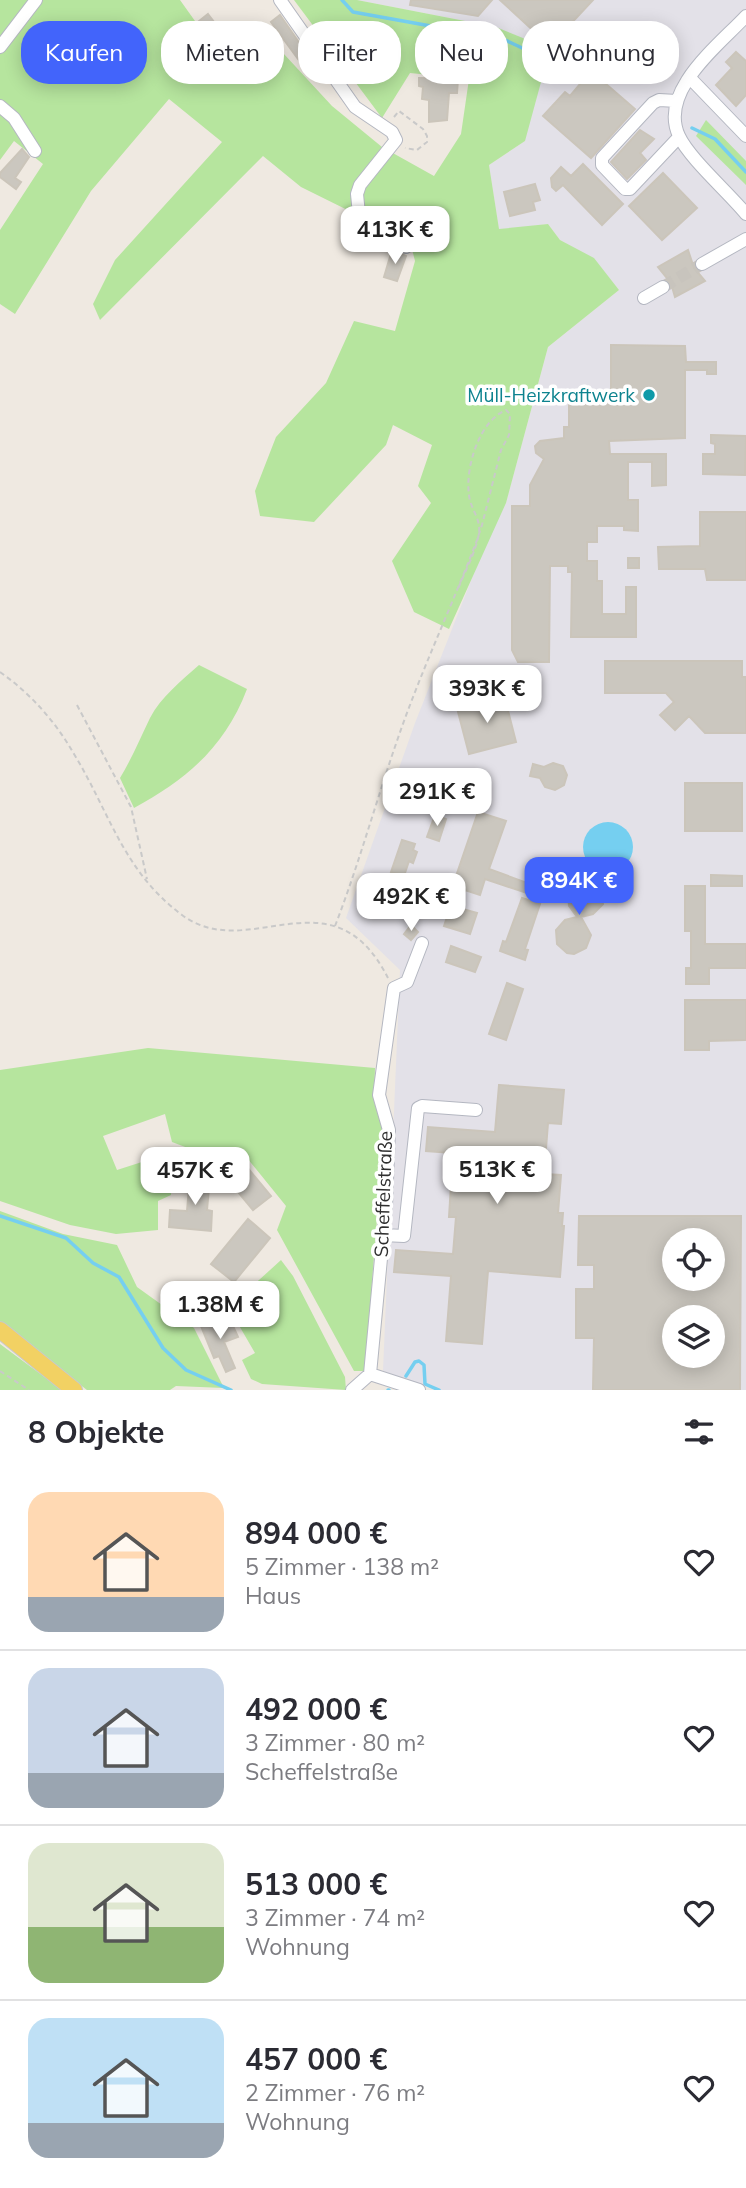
<!DOCTYPE html>
<html lang="de">
<meta charset="utf-8">
<style>
:root{--surface:#fff;--page:#f2f2f3;--text:#2b2b33;--muted:#7c7c81;--line:#e1e1e2;--accent:#4264fb}
body{margin:0;font-family:Mulish,sans-serif;background:var(--page);color:var(--text);height:100vh;display:flex;flex-direction:column;font-size:26px;white-space:nowrap}
*{box-sizing:border-box;margin:0}
p{font-size:23px;color:var(--muted)}
.icon{flex:none;width:38px;height:38px;fill:none;stroke:currentColor;stroke-width:2;stroke-linecap:round;stroke-linejoin:round}
.map{position:relative;height:1390px;overflow:hidden}
.panel{display:flex;flex-direction:column;background:var(--surface);flex:1}
.panel>*{flex:none}
.banner{position:absolute;left:21px;top:21px;width:705px;height:63px;display:flex;gap:14px}
.controls{position:absolute;left:662px;top:1228px;display:grid;gap:14px}
.controls a{display:grid;place-items:center;width:63px;height:63px;border-radius:50%;background:var(--surface);box-shadow:0 4px 18px #0003;font-size:35px}
.price{position:absolute;translate:-50% -60px;padding:0 16px;border-radius:14px;background:#fff;color:#222;font-size:23px;line-height:46px;filter:drop-shadow(0 2px 4px #0008)}
.price::after{content:'';position:absolute;left:50%;top:42px;width:21px;height:16px;margin-left:-10px;background:inherit;clip-path:polygon(0 0,100% 0,50% 100%)}
.price.on{background:var(--accent);color:#fff}
ul{padding:0;list-style:none}
li{display:flex;align-items:center;gap:21px;height:175px;padding:0 28px}
li+li{border-top:2px solid var(--line)}
li span{display:grid;place-items:center;flex:none;width:196px;height:140px;border-radius:21px;color:#555}
li>.icon{margin-inline-start:auto}
span .icon{width:84px;height:84px;fill:#fffc;stroke-width:1}
li b{font-size:30px}
h2{display:flex;justify-content:space-between;align-items:center;height:84px;padding:0 28px;font-size:30px}
.tag{padding:0 24px;border-radius:28px;background:var(--surface);box-shadow:0 4px 18px #0003;font-size:24px;line-height:63px}
.tag.on{background:var(--accent);color:#fff}
.map>svg:first-child{display:block}
.industrial{fill:#e3e1e8;fill-rule:evenodd}
.green{fill:#b6e59e}
.water{fill:#75cff0}
.lines{fill:none;stroke-linecap:round;stroke-linejoin:round}
.stream{stroke:#75cff0;stroke-width:3.5}
.building{fill:#cbc7bf;stroke:#cbc5ba;stroke-width:2;fill-rule:evenodd}
.minor-tunnel{stroke:#c8c4bd;stroke-width:12;stroke-dasharray:12 6;stroke-linecap:butt}
.minor-casing{stroke:#b4b7c1;stroke-width:14}
.major-casing{stroke:#c9c9c9;stroke-width:18}
.path{stroke:#c9c9c9;stroke-width:2;stroke-dasharray:5 3.5;stroke-linecap:butt}
.minor{stroke:#fff;stroke-width:12}
.major{stroke:#f2d163;stroke-width:16}
.culture-dot{fill:#0f9aa8;stroke:#fff;stroke-width:2.5}
.labels{text-anchor:middle;stroke-width:7;stroke-linejoin:round;paint-order:stroke}
.culture-label{font-size:19px;fill:#0d838f;stroke:#fff;text-anchor:end}
.street-label{font-size:19px;fill:#2e2e2e;stroke:#fff}
</style>
<div class="map">
<svg width="746" height="1390" viewBox="0 0 746 1390">
<rect width="100%" height="100%" fill="#efe9e1"/>
<path class="industrial" d="M 357,0 L 746,0 L 746,1390 L 436,1390 L 383,1371 L 400,970 L 346,918 L 415,723 L 487,540 L 506,503 L 548,347 L 619,290 L 594,259 L 560,240 L 548,224 L 499,230 L 489,165 L 525,141 L 496,27 ZM 674,1241 L 712,1241 L 712,1279 L 674,1279 ZM 674,1318 L 712,1318 L 712,1356 L 674,1356 Z"/>
<path class="green" d="M 0,0 L 180,0 L 215,49 L 259,27 L 332,106 L 382,147 L 434,176 L 461,134 L 469,79 L 410,73 L 382,118 L 294,0 L 357,0 L 496,27 L 550,49 L 525,141 L 489,165 L 499,229 L 548,224 L 560,240 L 594,258 L 619,290 L 548,347 L 506,503 L 449,629 L 414,612 L 392,561 L 431,503 L 418,486 L 432,445 L 393,425 L 386,445 L 314,522 L 260,516 L 255,491 L 276,437 L 326,383 L 354,321 L 395,331 L 415,261 L 410,241 L 301,187 L 263,156 L 100,320 L 93,304 L 115,260 L 222,142 L 169,99 L 91,191 L 15,314 L 0,304 L 0,230 L 43,164 L 14,141 L 0,160 Z
M 706,120 L 746,161 L 746,185 L 696,136 Z
M 199,665 L 247,689 C 225,747 187,779 134,808 L 120,778 C 132,758 140,739 150,718 C 161,697 181,681 199,665 Z
M 148,1048 L 375,1068 L 374,1102 L 384,1130 L 365,1371 L 354,1371 L 277,1230 L 286,1206 L 247,1158 L 225,1175 L 201,1153 L 172,1142 L 165,1114 L 103,1136 L 117,1170 L 173,1152 L 171,1195 L 158,1201 L 158,1230 L 116,1234 L 70,1225 L 0,1201 L 0,1070 Z
M 0,1211 L 63,1234 L 117,1245 L 137,1287 L 194,1328 L 224,1388 L 176,1386 L 170,1390 L 87,1390 L 9,1330 L 0,1322 Z
M 281,1260 L 293,1276 L 345,1377 L 346,1390 L 262,1384 L 251,1379 L 242,1360 L 255,1353 L 237,1322 L 255,1298 L 247,1291 Z
M 0,1344 L 62,1390 L 0,1390 Z"/>
<path class="water" d="M583 847a25 25 0 1 1 50 0a25 25 0 1 1-50 0Z"/>
<g class="lines">
<path class="stream" d="M 342,0 L 353,12 L 503,39 L 535,54
M 692,128 L 715,139 L 746,172
M 0,1216 L 66,1238 L 93,1263 L 119,1277 L 163,1348 L 186,1370 L 231,1390
M 406,1376 L 415,1362 L 419,1361 L 424,1365 L 425,1384 L 439,1390
M 388,1390 L 389,1390"/>
</g>
<path class="building" d="M 411,0 L 492,0 L 478,16 L 410,5 Z
M 500,0 L 593,0 L 550,46 Z
M 208,14 L 221,31 L 211,38 L 198,22 Z
M 280,15 L 309,57 L 301,63 L 271,22 Z
M 736,52 L 746,61 L 746,95 L 736,106 L 716,85 L 732,68 L 726,62 Z
M 591,71 L 635,109 L 591,158 L 543,116 L 565,92 L 570,96 Z
M 419,78 L 458,79 L 457,93 L 449,93 L 447,120 L 429,122 L 429,100 L 422,99 L 423,87 L 419,86 Z
M 640,130 L 654,139 L 640,153 L 646,160 L 627,179 L 611,162 Z
M 22,149 L 29,157 L 15,178 L 21,182 L 16,189 L 0,177 L 0,173 Z
M 583,164 L 623,204 L 602,225 L 563,185 L 556,191 L 552,187 L 551,178 L 561,167 L 571,176 Z
M 663,173 L 697,208 L 662,240 L 629,206 Z
M 535,184 L 540,200 L 533,202 L 535,210 L 510,216 L 504,192 Z
M 392,250 L 406,256 L 397,281 L 384,277 Z
M 688,250 L 694,268 L 705,281 L 675,297 L 671,283 L 658,267 Z
M 611,345 L 685,346 L 686,362 L 716,362 L 716,374 L 707,374 L 707,370 L 685,370 L 685,438 L 609,441 L 610,454 L 666,454 L 666,485 L 652,486 L 652,462 L 628,462 L 628,500 L 638,500 L 638,531 L 624,530 L 624,526 L 597,526 L 597,542 L 587,542 L 587,561 L 597,561 L 597,581 L 602,581 L 602,614 L 626,614 L 626,587 L 636,587 L 636,637 L 571,637 L 572,572 L 568,572 L 568,566 L 550,566 L 549,662 L 518,662 L 512,650 L 512,506 L 530,506 L 530,485 L 544,459 L 536,453 L 535,446 L 540,441 L 564,438 L 564,427 L 569,427 L 569,395 L 611,395 Z
M 711,435 L 746,436 L 745,475 L 703,474 L 703,454 L 715,454 L 715,444 L 711,443 Z
M 700,512 L 746,512 L 746,580 L 707,580 L 705,569 L 659,569 L 658,547 L 700,546 Z
M 628,558 L 639,558 L 639,568 L 628,568 Z
M 605,661 L 742,661 L 742,677 L 746,677 L 746,733 L 705,733 L 689,716 L 675,730 L 660,715 L 674,702 L 666,693 L 605,693 Z
M 504,695 L 516,742 L 469,754 L 457,708 Z
M 553,763 L 563,766 L 567,775 L 564,785 L 555,790 L 545,787 L 540,778 L 530,776 L 533,764 L 544,767 Z
M 685,783 L 742,783 L 742,831 L 685,831 Z
M 478,812 L 506,821 L 489,869 L 530,884 L 527,893 L 485,879 L 480,895 L 465,890 L 459,908 L 477,913 L 470,934 L 444,926 L 457,887 L 453,885 Z
M 435,815 L 446,819 L 439,841 L 427,837 Z
M 402,840 L 415,844 L 413,850 L 417,852 L 413,863 L 409,861 L 404,876 L 391,872 Z
M 711,875 L 742,876 L 742,886 L 711,886 Z
M 585,880 L 592,881 L 602,890 L 603,904 L 593,914 L 581,917 L 591,935 L 586,948 L 574,954 L 567,953 L 557,944 L 556,930 L 565,920 L 577,917 L 569,906 L 568,892 L 572,886 Z
M 389,881 L 396,887 L 394,892 L 380,907 L 372,910 L 366,896 L 379,891 Z
M 685,886 L 705,886 L 705,944 L 746,944 L 746,968 L 709,968 L 709,984 L 686,984 L 686,968 L 691,968 L 691,931 L 685,931 Z
M 522,898 L 540,904 L 525,949 L 528,950 L 525,960 L 500,951 L 503,941 L 506,942 Z
M 411,925 L 418,932 L 411,940 L 404,934 Z
M 451,946 L 481,957 L 475,972 L 446,962 Z
M 507,983 L 523,989 L 506,1040 L 489,1034 Z
M 685,1000 L 746,1000 L 746,1040 L 709,1041 L 709,1050 L 685,1050 Z
M 499,1085 L 564,1090 L 561,1124 L 548,1123 L 544,1174 L 561,1175 L 558,1213 L 563,1213 L 562,1226 L 564,1226 L 560,1277 L 488,1271 L 482,1344 L 446,1341 L 451,1276 L 394,1272 L 396,1250 L 453,1254 L 456,1217 L 449,1217 L 453,1153 L 426,1151 L 428,1127 L 495,1132 Z
M 246,1166 L 271,1196 L 253,1210 L 228,1180 Z
M 190,1175 L 210,1177 L 207,1210 L 212,1211 L 211,1231 L 169,1227 L 170,1210 L 187,1211 Z
M 579,1216 L 741,1216 L 740,1390 L 593,1390 L 594,1338 L 576,1338 L 576,1289 L 594,1289 L 594,1265 L 578,1265 ZM 674,1241 L 712,1241 L 712,1279 L 674,1279 ZM 674,1318 L 712,1318 L 712,1356 L 674,1356 Z
M 248,1219 L 270,1238 L 234,1282 L 211,1264 Z
M 218,1319 L 233,1326 L 238,1337 L 224,1342 L 235,1368 L 226,1372 L 219,1356 L 214,1358 L 201,1326 Z"/>
<g class="lines">
<path class="minor-tunnel" d="M 663,287 L 702,264"/>
<defs>
<path id="minor" d="M 280,0 L 355,107 L 392,132 L 396,140 L 360,185 L 357,194 L 360,224 L 406,247
M 746,16 C 719,45 658,91 679,136 C 689,158 729,193 746,214
M 0,47 L 36,0
M 690,78 L 746,136
M 677,101 L 659,100 L 653,103 L 602,158 L 602,165 L 625,189 L 630,189 L 679,137
M 0,106 L 14,118 L 35,151
M 702,264 L 746,239
M 644,298 L 663,287
M 383,1235 L 404,1236 L 418,1108 L 422,1106 L 476,1110
M 370,1374 L 386,1206 L 389,1130 L 379,1095 L 394,988 L 407,982 L 422,943
M 352,1390 L 370,1374 L 419,1390"/>
<path id="major" d="M 0,1330 L 74,1390"/>
</defs>
<use href="#minor" class="minor-casing"/>
<use href="#major" class="major-casing"/>
<path class="path" d="M 394,117 L 399,111 L 423,129 L 427,136 L 427,142 L 417,150 L 405,148
M 0,672 C 31,694 55,721 74,754 C 110,813 123,871 182,915 C 249,965 332,868 388,978
M 77,705 L 131,807 L 147,879
M 335,926 C 359,864 376,801 398,738 C 421,671 452,606 477,540 L 482,525 L 501,450 L 509,435 L 510,414 L 506,410 C 479,421 465,468 469,495 C 470,508 481,519 479,532 C 477,550 465,571 458,589
M 0,1371 L 29,1390"/>
<use href="#minor" class="minor"/>
<use href="#major" class="major"/>
</g>
<circle class="culture-dot" cx="649" cy="395" r="7"/>
<g class="labels">
<g class="culture-label">
<text x="635" y="402">Müll-Heizkraftwerk</text>
</g>
<g class="street-label">
<text transform="translate(383 1194) rotate(-88)" y="7">Scheffelstraße</text>
</g>
</g>
</svg>
<div class="controls">
<a><svg class="icon" aria-label="locate" viewBox="0 0 24 24"><circle cx="12" cy="12" r="6"/><path d="M12 2v4M12 18v4M2 12h4M18 12h4"/></svg></a>
<a><svg class="icon" aria-label="layers" viewBox="0 0 24 24"><path d="M12 4l9 5-9 5-9-5zM3 14l9 5 9-5"/></svg></a>
</div>
<b class="price" style="left:395px;top:266px">413K €</b>
<b class="price" style="left:487px;top:725px">393K €</b>
<b class="price" style="left:437px;top:828px">291K €</b>
<b class="price on" style="left:579px;top:917px">894K €</b>
<b class="price" style="left:411px;top:933px">492K €</b>
<b class="price" style="left:497px;top:1206px">513K €</b>
<b class="price" style="left:195px;top:1207px">457K €</b>
<b class="price" style="left:220px;top:1341px">1.38M €</b>
<div class="banner">
<a class="tag on">Kaufen</a>
<a class="tag">Mieten</a>
<a class="tag">Filter</a>
<a class="tag">Neu</a>
<a class="tag">Wohnung</a>
</div>
</div>
<section class="panel">
<h2>8 Objekte<svg class="icon" aria-label="filters" viewBox="0 0 24 24"><path d="M4 7h16M4 17h16"/><circle cx="9" cy="7" r="2"/><circle cx="15" cy="17" r="2"/></svg></h2>
<ul>
<li><span style="background:linear-gradient(#ffd9b3 75%,#9aa5b1 0)"><svg class="icon" aria-label="home" viewBox="0 0 24 24"><path d="M3 11l9-7 9 7M6 9v11h12V9"/></svg></span><div><b>894 000 €</b><p>5 Zimmer · 138 m²</p><p>Haus</p></div><svg class="icon" aria-label="heart" viewBox="0 0 24 24"><path d="M12 20l-8-8c-3-5 5-10 8-4 3-6 11-1 8 4z"/></svg></li>
<li><span style="background:linear-gradient(#c9d6e8 75%,#9aa5b1 0)"><svg class="icon" aria-label="home" viewBox="0 0 24 24"><path d="M3 11l9-7 9 7M6 9v11h12V9"/></svg></span><div><b>492 000 €</b><p>3 Zimmer · 80 m²</p><p>Scheffelstraße</p></div><svg class="icon" aria-label="heart" viewBox="0 0 24 24"><path d="M12 20l-8-8c-3-5 5-10 8-4 3-6 11-1 8 4z"/></svg></li>
<li><span style="background:linear-gradient(#dfe7d0 60%,#8fb573 0)"><svg class="icon" aria-label="home" viewBox="0 0 24 24"><path d="M3 11l9-7 9 7M6 9v11h12V9"/></svg></span><div><b>513 000 €</b><p>3 Zimmer · 74 m²</p><p>Wohnung</p></div><svg class="icon" aria-label="heart" viewBox="0 0 24 24"><path d="M12 20l-8-8c-3-5 5-10 8-4 3-6 11-1 8 4z"/></svg></li>
<li><span style="background:linear-gradient(#bfe0f5 75%,#9aa5b1 0)"><svg class="icon" aria-label="home" viewBox="0 0 24 24"><path d="M3 11l9-7 9 7M6 9v11h12V9"/></svg></span><div><b>457 000 €</b><p>2 Zimmer · 76 m²</p><p>Wohnung</p></div><svg class="icon" aria-label="heart" viewBox="0 0 24 24"><path d="M12 20l-8-8c-3-5 5-10 8-4 3-6 11-1 8 4z"/></svg></li>
</ul>
</section>
